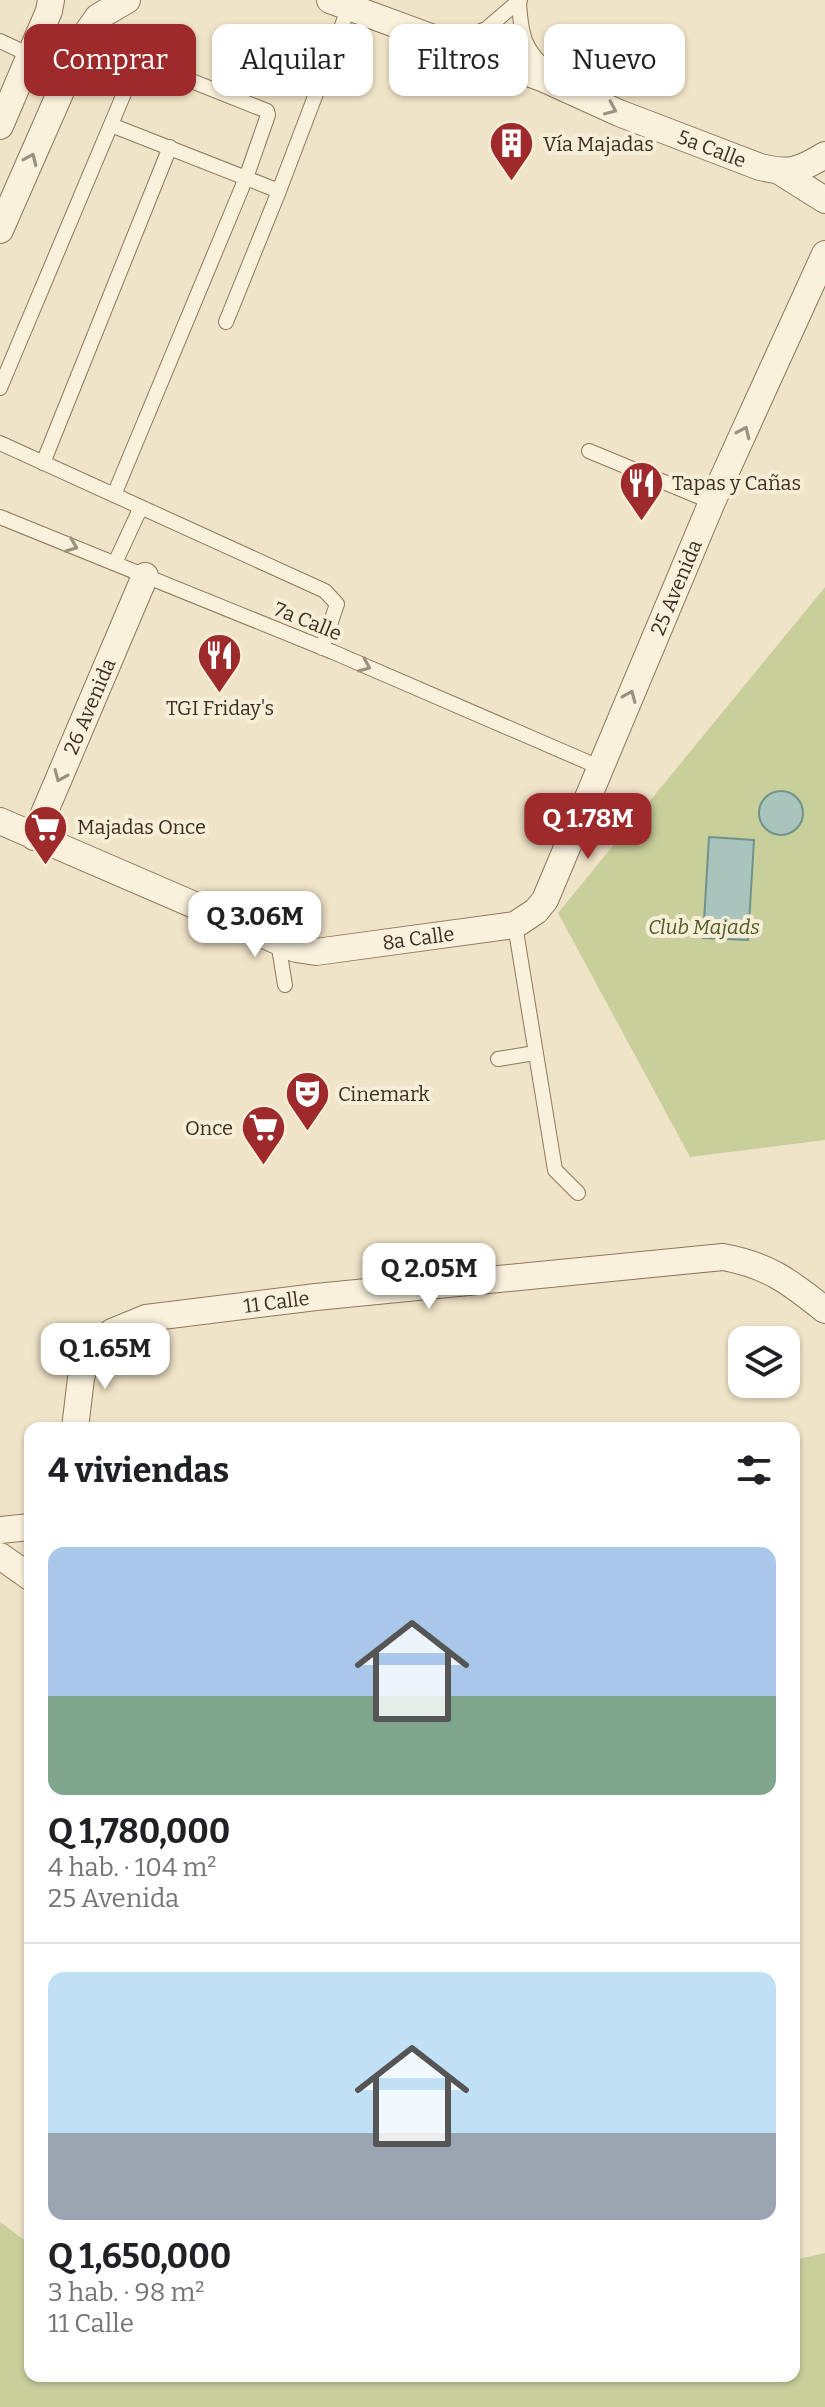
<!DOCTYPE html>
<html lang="es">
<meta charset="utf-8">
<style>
:root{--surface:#fff;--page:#f6f6f6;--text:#202124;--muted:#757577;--line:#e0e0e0;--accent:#9e2a2b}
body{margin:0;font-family:Bitter,serif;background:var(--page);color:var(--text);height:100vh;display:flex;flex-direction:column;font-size:30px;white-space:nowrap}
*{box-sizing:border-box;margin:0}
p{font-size:26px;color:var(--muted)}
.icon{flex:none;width:44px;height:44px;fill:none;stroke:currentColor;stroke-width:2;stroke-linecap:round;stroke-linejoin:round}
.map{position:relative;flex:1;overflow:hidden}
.side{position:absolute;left:24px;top:1422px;width:776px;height:960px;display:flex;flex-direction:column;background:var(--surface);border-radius:16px;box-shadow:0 2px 6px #0004}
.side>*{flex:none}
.hud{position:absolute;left:24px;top:24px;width:778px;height:72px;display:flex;gap:16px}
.fabs{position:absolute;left:728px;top:1326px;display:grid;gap:16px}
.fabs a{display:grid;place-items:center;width:72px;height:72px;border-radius:16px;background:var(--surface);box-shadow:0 2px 6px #0004;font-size:40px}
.price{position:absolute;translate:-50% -68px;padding:0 18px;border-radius:16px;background:#fff;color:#222;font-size:26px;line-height:52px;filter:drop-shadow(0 2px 4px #0008)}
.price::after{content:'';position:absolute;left:50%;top:48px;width:24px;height:18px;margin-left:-12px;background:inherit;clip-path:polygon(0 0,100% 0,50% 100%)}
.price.active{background:var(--accent);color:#fff}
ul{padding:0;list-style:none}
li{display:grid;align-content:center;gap:16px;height:424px;padding:0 24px}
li+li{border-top:2px solid var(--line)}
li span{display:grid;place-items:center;height:248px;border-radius:16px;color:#555}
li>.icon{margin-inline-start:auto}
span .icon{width:144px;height:144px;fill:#fffc;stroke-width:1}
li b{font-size:34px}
h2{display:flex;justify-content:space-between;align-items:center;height:96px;padding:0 24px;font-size:34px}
.tag{padding:0 28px;border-radius:16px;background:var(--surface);box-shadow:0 2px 6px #0004;font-size:28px;line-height:72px}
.tag.active{background:var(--accent);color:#fff}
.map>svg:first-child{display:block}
.green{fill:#c9cf9b}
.water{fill:#a9c4bc;stroke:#6f938a;stroke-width:2}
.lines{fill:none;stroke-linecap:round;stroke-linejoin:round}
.lane-casing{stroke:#8d765c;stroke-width:16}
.street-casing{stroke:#8d765c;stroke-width:28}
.lane{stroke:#faf1dc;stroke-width:14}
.street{stroke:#faf1dc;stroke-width:26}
.oneway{stroke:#9c907e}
.labels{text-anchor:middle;stroke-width:8;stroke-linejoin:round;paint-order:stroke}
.poi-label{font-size:20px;fill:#3d2e20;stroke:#f7eed8;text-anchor:start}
.street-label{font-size:20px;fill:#3d2e20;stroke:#f7eed8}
.park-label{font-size:20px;font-style:italic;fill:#4d5a26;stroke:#f7eed8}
</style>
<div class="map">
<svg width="825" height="2407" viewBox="0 0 825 2407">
<rect width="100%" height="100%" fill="#f0e4c8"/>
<path class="green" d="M 825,587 L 825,1140 L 690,1157 L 558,913 Z
M 0,2222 L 30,2244 L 30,2376 L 794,2376 L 794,2260 L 825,2253 L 825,2407 L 0,2407 Z"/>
<path class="water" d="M759 813a22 22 0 1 1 44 0a22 22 0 1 1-44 0Z
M 709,837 L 754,840 L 748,940 L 703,938 Z"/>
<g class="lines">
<defs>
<path id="lane" d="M 519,2 C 521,37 524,50 552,74
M 0,41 L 30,55
M 451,43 L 486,29 L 520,0
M 111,125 L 279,191 L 349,7
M 226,322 L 279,191
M 0,388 L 131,77 L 149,64 L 267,111 L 268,115 L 246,178 L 114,495
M 0,443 L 325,591 L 337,604 L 322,648
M 589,451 L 712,502
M 43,463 L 170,147
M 0,517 L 333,652 L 599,767
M 115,563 L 141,507
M 515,925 L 555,1170 L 578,1193
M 278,942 L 285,985
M 498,1059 L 535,1053"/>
<g id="street">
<path id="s1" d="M 330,0 L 542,78 L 619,113 L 760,167 C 789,174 799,171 825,155"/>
<path d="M 0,126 L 49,11 L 51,0"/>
<path d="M 782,173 L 825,200"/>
<path d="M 0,230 L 86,34 L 98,17 L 127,0"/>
<path id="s2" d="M 0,821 L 296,949 L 316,952 L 515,925 L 536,911 L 545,900 L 712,502 L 825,254"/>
<path id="s3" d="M 34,837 L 145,576"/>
<path id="s4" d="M 75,1428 L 81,1378 L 87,1357 L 95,1346 L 112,1332 L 146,1318 L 316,1297 L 723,1257 C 768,1265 790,1282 825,1310"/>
<path d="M 0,1530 L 30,1527"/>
<path d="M 0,1556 L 30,1577"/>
</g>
</defs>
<use href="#lane" class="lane-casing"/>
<use href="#street" class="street-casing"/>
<use href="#lane" class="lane"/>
<use href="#street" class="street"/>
</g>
<defs><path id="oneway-chevron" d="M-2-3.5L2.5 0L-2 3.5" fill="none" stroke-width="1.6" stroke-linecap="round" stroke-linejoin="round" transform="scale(2)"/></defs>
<g class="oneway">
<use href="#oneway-chevron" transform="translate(611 109) rotate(24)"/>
<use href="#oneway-chevron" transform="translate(31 159) rotate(-66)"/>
<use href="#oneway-chevron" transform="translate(744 432) rotate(-66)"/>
<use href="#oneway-chevron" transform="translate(72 546) rotate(22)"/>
<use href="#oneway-chevron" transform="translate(365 666) rotate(23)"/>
<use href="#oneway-chevron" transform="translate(630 696) rotate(-67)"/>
<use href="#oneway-chevron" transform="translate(60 776) rotate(113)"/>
</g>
<defs>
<symbol id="building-pin" viewBox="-11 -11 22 30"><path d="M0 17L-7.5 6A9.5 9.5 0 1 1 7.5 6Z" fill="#9e2a2b" stroke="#f7eed8"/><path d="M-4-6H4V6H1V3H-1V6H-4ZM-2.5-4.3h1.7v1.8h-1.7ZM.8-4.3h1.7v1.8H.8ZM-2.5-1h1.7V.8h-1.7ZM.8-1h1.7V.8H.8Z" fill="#fff"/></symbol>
<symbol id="restaurant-pin" viewBox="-11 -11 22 30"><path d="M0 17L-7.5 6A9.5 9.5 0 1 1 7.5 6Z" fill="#9e2a2b" stroke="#f7eed8"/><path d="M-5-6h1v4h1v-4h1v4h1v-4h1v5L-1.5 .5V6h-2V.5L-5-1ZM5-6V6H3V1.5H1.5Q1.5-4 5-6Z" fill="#fff"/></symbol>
<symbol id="supermarket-pin" viewBox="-11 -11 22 30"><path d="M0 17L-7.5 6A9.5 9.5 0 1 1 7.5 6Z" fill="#9e2a2b" stroke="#f7eed8"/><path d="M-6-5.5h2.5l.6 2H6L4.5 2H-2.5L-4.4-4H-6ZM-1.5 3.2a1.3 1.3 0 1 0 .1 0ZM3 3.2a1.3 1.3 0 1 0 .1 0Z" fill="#fff"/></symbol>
<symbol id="theatre-pin" viewBox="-11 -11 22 30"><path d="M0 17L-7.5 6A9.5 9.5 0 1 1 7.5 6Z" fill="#9e2a2b" stroke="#f7eed8"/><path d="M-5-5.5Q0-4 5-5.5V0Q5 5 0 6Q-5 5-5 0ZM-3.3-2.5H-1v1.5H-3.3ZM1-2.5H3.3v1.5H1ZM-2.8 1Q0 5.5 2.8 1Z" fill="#fff"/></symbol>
</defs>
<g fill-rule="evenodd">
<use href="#building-pin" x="486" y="118" width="51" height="69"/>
<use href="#restaurant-pin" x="616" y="458" width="51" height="69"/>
<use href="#restaurant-pin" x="194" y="630" width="51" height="69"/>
<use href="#supermarket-pin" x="20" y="802" width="51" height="69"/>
<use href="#theatre-pin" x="282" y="1068" width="51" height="69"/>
<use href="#supermarket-pin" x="238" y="1102" width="51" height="69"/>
</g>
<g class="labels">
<g class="poi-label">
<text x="543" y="151">Vía Majadas</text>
<text x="672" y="490">Tapas y Cañas</text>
<text x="220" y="715" text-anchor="middle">TGI Friday's</text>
<text x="77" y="834">Majadas Once</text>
<text x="338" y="1101">Cinemark</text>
<text x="233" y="1135" text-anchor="end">Once</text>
</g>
<g class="street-label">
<text dy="7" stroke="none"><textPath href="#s1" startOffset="410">5a Calle</textPath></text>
<text dy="7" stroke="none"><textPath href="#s2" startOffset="922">25 Avenida</textPath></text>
<text transform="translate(308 621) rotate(22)" y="7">7a Calle</text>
<text dy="7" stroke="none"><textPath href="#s3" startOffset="142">26 Avenida</textPath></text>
<text dy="7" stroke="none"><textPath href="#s2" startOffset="446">8a Calle</textPath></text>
<text dy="7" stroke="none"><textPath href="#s4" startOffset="276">11 Calle</textPath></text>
</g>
<g class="park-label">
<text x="704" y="934">Club Majads</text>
</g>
</g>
</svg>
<div class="fabs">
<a><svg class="icon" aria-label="layers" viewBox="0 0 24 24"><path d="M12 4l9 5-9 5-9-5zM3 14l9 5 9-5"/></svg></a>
</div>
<b class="price active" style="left:588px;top:861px">Q 1.78M</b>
<b class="price" style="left:255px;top:959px">Q 3.06M</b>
<b class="price" style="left:429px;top:1311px">Q 2.05M</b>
<b class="price" style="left:105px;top:1391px">Q 1.65M</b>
<div class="hud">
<a class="tag active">Comprar</a>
<a class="tag">Alquilar</a>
<a class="tag">Filtros</a>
<a class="tag">Nuevo</a>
</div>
<section class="side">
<h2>4 viviendas<svg class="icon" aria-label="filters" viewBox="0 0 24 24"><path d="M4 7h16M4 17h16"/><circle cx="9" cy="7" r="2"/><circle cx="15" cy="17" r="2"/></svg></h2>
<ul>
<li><span style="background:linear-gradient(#a9c7e8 60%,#7fa58c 0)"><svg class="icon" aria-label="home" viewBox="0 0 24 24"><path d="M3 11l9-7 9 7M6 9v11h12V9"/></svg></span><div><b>Q 1,780,000</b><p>4 hab. · 104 m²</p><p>25 Avenida</p></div></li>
<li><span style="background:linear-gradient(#bfe0f5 65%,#9aa5b1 0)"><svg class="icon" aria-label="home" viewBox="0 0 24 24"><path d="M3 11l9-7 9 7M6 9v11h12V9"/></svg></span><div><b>Q 1,650,000</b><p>3 hab. · 98 m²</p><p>11 Calle</p></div></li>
</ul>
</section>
</div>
